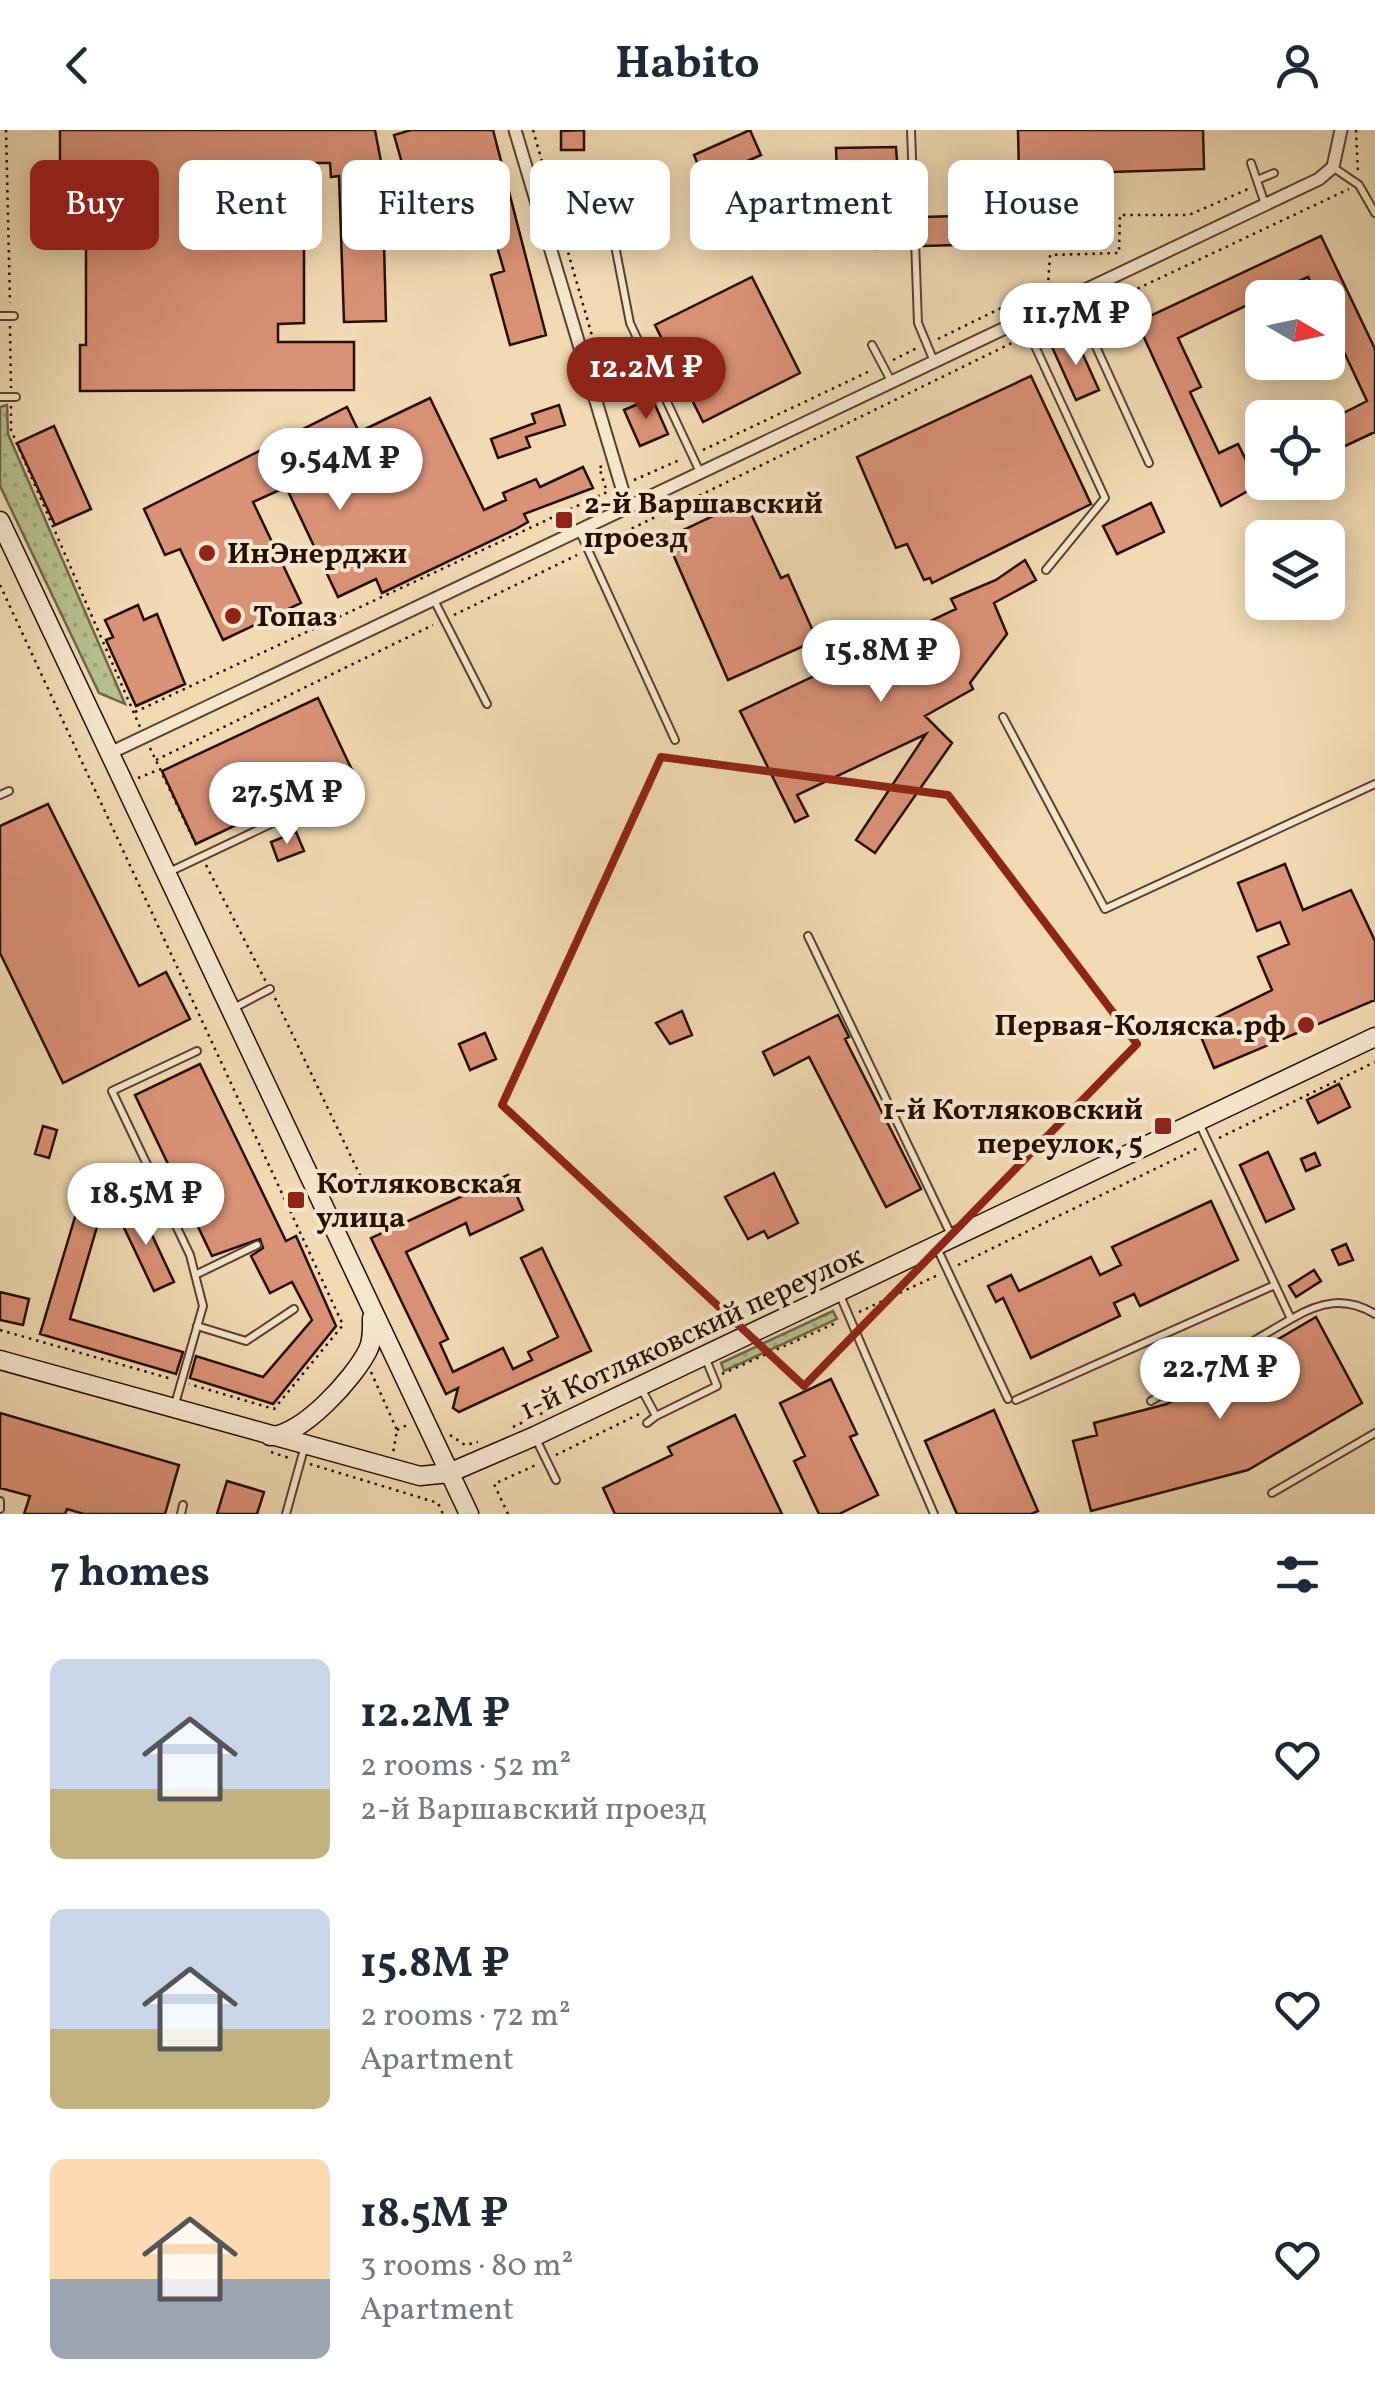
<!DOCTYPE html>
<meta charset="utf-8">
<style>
:root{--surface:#fff;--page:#f2f2f3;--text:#1f2937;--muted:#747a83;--accent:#8f2418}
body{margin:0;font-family:Vollkorn,serif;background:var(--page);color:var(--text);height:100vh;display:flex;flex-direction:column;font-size:38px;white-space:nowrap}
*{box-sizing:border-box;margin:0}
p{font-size:32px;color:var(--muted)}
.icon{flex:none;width:55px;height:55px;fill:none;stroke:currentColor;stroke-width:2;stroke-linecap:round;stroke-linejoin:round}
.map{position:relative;height:1384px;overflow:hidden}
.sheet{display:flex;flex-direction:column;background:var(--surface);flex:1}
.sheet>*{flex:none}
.banner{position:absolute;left:30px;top:30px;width:1315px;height:90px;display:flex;gap:20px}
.needle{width:65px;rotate:99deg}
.tools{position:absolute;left:1245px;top:150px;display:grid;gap:20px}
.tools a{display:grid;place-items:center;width:100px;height:100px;border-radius:15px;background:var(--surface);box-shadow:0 5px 25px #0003;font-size:50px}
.price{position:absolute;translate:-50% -85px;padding:0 22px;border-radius:35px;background:#fff;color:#222;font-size:32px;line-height:65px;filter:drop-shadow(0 2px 5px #0008)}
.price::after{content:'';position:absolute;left:50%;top:60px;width:30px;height:22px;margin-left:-15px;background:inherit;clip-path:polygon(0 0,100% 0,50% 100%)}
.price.selected{background:var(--accent);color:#fff}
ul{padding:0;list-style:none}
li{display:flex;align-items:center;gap:30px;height:250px;padding:0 50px}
li span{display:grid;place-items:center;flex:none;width:280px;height:200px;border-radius:15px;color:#555}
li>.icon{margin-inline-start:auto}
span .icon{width:120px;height:120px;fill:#fffc;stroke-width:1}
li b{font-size:42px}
h2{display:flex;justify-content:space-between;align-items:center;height:120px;padding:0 50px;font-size:42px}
.tag{padding:0 35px;border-radius:15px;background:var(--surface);box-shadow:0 5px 25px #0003;font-size:35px;line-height:90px}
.tag.selected{background:var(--accent);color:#fff}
header{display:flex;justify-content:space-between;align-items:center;height:130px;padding:0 50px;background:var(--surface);font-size:45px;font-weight:700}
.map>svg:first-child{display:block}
.grass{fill:url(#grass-dots);stroke:#6f6748;stroke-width:2.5}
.building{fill:#da9277;stroke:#280e00;stroke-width:2.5}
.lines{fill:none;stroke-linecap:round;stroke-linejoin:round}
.lane-casing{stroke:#5a412d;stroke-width:10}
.street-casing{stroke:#5a412d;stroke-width:15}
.secondary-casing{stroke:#280e00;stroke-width:21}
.path{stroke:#280e00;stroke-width:2.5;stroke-dasharray:2.5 5;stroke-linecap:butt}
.lane{stroke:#f5e6ce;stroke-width:6}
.street{stroke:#f5e6ce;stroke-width:11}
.secondary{stroke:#f5e6ce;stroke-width:18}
.marked{fill:none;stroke:#8f2418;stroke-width:8;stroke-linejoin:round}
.poi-dot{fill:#8f2418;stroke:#f5e6ce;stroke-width:4}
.labels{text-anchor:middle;stroke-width:8;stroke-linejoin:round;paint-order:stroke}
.poi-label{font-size:30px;font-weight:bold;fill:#280e00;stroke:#f5e6ce;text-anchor:start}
.street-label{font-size:30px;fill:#280e00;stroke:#f5e6ce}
</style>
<header><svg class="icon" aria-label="back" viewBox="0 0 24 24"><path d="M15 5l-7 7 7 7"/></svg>Habito<svg class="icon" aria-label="person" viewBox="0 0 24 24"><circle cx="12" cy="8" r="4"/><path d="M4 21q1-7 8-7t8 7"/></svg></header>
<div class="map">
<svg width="1375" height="1384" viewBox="0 0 1375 1384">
<defs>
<pattern id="grass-dots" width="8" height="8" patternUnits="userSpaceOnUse" patternTransform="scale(2.5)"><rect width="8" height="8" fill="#b6c08f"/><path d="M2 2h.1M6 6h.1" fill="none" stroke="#9ca47a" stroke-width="1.8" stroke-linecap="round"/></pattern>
</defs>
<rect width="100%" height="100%" fill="#f0d9b3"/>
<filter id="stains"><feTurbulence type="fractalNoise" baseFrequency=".002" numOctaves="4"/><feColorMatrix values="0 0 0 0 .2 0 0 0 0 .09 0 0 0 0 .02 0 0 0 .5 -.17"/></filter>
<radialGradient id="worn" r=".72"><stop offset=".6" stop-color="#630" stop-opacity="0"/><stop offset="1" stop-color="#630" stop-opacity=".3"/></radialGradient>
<path class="grass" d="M 7,275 L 8,304 L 125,574 L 99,563 L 0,356 L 0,277 Z
M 833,1181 L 837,1189 L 724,1241 L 721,1233 Z"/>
<path class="building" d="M 60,0 L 375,0 L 382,37 L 386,191 L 344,192 L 339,46 L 331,47 L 330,33 L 304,33 L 304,193 L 278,194 L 278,212 L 354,212 L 354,260 L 80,261 L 80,215 L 86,215 L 86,113 L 60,113 Z
M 411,0 L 493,0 L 546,205 L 510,215 L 491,145 L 504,141 L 487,81 L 439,94 L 422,35 L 404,40 L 394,5 Z
M 584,0 L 584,20 L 561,20 L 561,1 Z
M 750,0 L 761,25 L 704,50 L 694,25 Z
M 1018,0 L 1203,0 L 1204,39 L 1019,45 Z
M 896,17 L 901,88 L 907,88 L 908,117 L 875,119 L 870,44 L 837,45 L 836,18 Z
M 1082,83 L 1083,112 L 922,116 L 921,87 Z
M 1321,106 L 1375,219 L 1375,302 L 1328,324 L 1328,291 L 1367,271 L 1328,188 L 1328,168 L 1318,168 L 1308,147 L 1262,168 L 1178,208 L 1201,257 L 1190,262 L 1219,323 L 1238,314 L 1246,330 L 1262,322 L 1262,353 L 1221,376 L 1137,192 Z
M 752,147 L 800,243 L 703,292 L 655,195 Z
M 1075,207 L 1099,260 L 1076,270 L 1052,217 Z
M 1031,246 L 1091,374 L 932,453 L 930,448 L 924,450 L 907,414 L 896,418 L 857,327 Z
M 430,268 L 484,380 L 506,370 L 503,363 L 536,349 L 540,357 L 583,337 L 593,358 L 524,384 L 528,392 L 516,399 L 382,463 L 376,449 L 338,467 L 286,357 L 253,372 L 301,473 L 223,510 L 180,419 L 165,425 L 144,379 L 347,277 L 359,302 Z
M 652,268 L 668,304 L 640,316 L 624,280 Z
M 559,275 L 565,295 L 526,307 L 530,317 L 498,328 L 491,309 L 535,293 L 532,284 Z
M 54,296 L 91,379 L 55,395 L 17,313 Z
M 745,371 L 781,448 L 788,445 L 817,510 L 728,550 L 666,408 Z
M 1151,373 L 1164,402 L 1117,424 L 1103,396 Z
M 1025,430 L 1036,450 L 994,473 L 1007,504 L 970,553 L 973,559 L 925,586 L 952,613 L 875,723 L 856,710 L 926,604 L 797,665 L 808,686 L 795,692 L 740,581 L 956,479 L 951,469 L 996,450 Z
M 138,475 L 144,490 L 157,484 L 185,554 L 136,576 L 106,510 L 113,507 L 105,490 Z
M 318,568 L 352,640 L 196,714 L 162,641 Z
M 48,674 L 139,856 L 166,842 L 190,889 L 63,953 L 0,823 L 0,696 Z
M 296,702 L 304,721 L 278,731 L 271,712 Z
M 1285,734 L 1303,780 L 1351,760 L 1375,811 L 1375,870 L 1214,938 L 1197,897 L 1272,860 L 1258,827 L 1289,814 L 1280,792 L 1257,801 L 1238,753 Z
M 682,881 L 692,905 L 670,914 L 656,893 Z
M 838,885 L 849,907 L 845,909 L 921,1059 L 886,1077 L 809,927 L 774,945 L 763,922 Z
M 485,903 L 496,929 L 470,940 L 459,914 Z
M 200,934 L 286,1111 L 296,1106 L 336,1196 L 273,1274 L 190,1248 L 196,1226 L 263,1247 L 312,1190 L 292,1152 L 270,1163 L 251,1126 L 263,1118 L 260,1109 L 212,1126 L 135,965 Z
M 1339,954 L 1350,977 L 1318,993 L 1307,970 Z
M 43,996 L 57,1000 L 49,1028 L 35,1024 Z
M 1268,1022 L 1294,1079 L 1266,1092 L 1240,1035 Z
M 1315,1023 L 1320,1035 L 1306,1041 L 1301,1029 Z
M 774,1043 L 798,1093 L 768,1108 L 764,1101 L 748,1109 L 725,1067 Z
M 508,1045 L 523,1080 L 470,1105 L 466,1093 L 406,1122 L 448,1209 L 440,1213 L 453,1242 L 503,1218 L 513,1239 L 532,1230 L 528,1222 L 558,1207 L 521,1128 L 542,1118 L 591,1221 L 459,1282 L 453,1278 L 458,1258 L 446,1264 L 371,1108 Z
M 1211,1071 L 1238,1130 L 1140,1176 L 1134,1164 L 1114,1173 L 1120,1186 L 1031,1228 L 1003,1168 L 996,1172 L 988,1156 L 1011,1145 L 1019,1161 L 1091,1127 L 1100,1145 L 1121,1135 L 1112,1117 Z
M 138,1075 L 174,1152 L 154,1161 L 118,1085 Z
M 78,1077 L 101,1083 L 70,1189 L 183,1222 L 176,1244 L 40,1204 Z
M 1346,1114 L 1353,1130 L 1339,1135 L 1332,1120 Z
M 1314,1140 L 1321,1151 L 1296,1167 L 1289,1156 Z
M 0,1162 L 29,1169 L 23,1195 L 0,1190 Z
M 1316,1187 L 1362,1273 L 1248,1340 L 1091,1381 L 1073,1311 L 1097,1305 L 1094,1293 L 1167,1274 Z
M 831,1249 L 857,1304 L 850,1307 L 878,1365 L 839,1384 L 819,1384 L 794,1331 L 805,1326 L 780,1273 Z
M 994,1280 L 1038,1381 L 1031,1384 L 957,1384 L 925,1311 Z
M 0,1283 L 179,1335 L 165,1384 L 84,1384 L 67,1379 L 65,1384 L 24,1384 L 30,1366 L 0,1358 Z
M 735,1285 L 782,1384 L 615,1384 L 603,1358 L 672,1325 L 668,1317 Z
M 227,1351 L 264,1362 L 257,1384 L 217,1384 Z"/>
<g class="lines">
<defs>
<path id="lane" d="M 911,0 L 918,193 L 933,229
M 1251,33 L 1265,74
M 1334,38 L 1359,55 L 1375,83
M 1257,50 L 1274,43
M 612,100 L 630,193 L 699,340
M 1072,164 L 1149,333
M 0,186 L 14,186
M 1022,188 L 1105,368 L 1046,440
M 872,215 L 890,249
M 0,267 L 16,267
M 579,400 L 675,610
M 434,470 L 487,574
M 1003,587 L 1105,779 L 1375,654
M 0,665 L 9,661
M 167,743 L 355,654
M 808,806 L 952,1107
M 232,879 L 270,859
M 937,1118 L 1008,1269
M 195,1145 L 257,1115
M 839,1163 L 934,1384
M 1291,1189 C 1320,1172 1345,1166 1375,1184
M 197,1196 L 246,1211 L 294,1179
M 641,1258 L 656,1286 L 717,1256 L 705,1227
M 1016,1270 L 1275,1155
M 1151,1271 L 1291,1189 L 1199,993
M 175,1274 L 203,1176 L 190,1125 L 112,961 L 197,921
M 647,1293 L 656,1286
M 535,1307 L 556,1350
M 1272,1363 L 1375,1303
M 0,1371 L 0,1379
M 181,1384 L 183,1375
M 286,1384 L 304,1319"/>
<path id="street" d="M 515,0 L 627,375
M 110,623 L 1319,49 L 1333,37 L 1341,0"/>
<path id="secondary" d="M 0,391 L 469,1384
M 0,1230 L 420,1346 L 449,1343 L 535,1306 L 1375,907
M 270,1306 C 301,1307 355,1247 368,1220 C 373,1210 372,1198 372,1188"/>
</defs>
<use href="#lane" class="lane-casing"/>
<use href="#street" class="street-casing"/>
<use href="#secondary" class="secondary-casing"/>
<path class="path" d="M 6,0 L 10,173
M 533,0 L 611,272
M 1356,0 L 1358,43
M 1090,181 L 1349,59
M 10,196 L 11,258
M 1039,201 L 1073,188
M 938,209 L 1048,155 L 1050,125 L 1119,123 L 1120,85 L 1189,85 L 1248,59
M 893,230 L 917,218
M 11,276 L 11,300 L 140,597
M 703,320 L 872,240
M 634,350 L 682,329
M 598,415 L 1022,208
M 0,455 L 343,1195 L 274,1279 L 189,1254
M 454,485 L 577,425
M 135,582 L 607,362 L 599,337 L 604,336
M 150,618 L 198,719
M 156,630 L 433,495
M 138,648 L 158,640
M 206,735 L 266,852
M 275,868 L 369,1064
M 1219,1008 L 1375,932
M 958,1135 L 1198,1018
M 859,1182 L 938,1145
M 0,1200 L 172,1249
M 371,1242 L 397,1300 L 393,1323
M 722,1244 L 838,1192
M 513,1297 L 786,1168
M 397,1300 L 409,1294
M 450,1305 L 465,1315 L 478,1312
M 271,1322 L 292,1329
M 556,1325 L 643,1282
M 310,1334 L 438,1373 L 443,1384
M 508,1384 L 494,1354 L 536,1335"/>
<use href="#lane" class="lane"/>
<use href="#street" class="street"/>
<use href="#secondary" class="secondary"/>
</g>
<path class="marked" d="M 661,627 L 948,665 L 1137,914 L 804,1256 L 502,975 Z"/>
<g class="poi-dot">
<rect x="554" y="380" width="20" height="20" rx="5"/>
<circle cx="207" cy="423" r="10"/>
<circle cx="233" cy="486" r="10"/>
<circle cx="1306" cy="895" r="10"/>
<rect x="1153" y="986" width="20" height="20" rx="5"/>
<rect x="286" y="1060" width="20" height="20" rx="5"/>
</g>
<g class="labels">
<g class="poi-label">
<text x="584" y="383">2-й Варшавский<tspan x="584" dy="34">проезд</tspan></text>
<text x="227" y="433">ИнЭнерджи</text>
<text x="253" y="496">Топаз</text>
<text x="1286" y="905" text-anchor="end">Первая-Коляска.рф</text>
<text x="1143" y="989" text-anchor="end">1-й Котляковский<tspan x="1143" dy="34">переулок, 5</tspan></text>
<text x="316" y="1063">Котляковская<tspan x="316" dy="34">улица</tspan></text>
</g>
<g class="street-label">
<text transform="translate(691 1202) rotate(-25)" y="10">1-й Котляковский переулок</text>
</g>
</g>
<rect width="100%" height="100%" filter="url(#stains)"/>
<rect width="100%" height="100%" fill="url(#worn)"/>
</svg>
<div class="tools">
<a><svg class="needle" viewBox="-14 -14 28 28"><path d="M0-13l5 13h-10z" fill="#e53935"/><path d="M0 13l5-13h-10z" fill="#747a83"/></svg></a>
<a><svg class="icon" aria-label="locate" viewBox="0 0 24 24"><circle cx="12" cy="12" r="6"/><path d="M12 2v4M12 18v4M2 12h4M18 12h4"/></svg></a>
<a><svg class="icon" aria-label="layers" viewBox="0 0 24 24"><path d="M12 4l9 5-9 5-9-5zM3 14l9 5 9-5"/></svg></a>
</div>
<b class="price" style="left:1076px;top:238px">11.7M ₽</b>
<b class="price selected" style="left:646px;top:292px">12.2M ₽</b>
<b class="price" style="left:340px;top:383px">9.54M ₽</b>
<b class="price" style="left:881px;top:575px">15.8M ₽</b>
<b class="price" style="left:287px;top:717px">27.5M ₽</b>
<b class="price" style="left:146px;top:1118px">18.5M ₽</b>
<b class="price" style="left:1220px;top:1292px">22.7M ₽</b>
<div class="banner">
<a class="tag selected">Buy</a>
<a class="tag">Rent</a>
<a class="tag">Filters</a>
<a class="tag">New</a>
<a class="tag">Apartment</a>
<a class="tag">House</a>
</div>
</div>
<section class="sheet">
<h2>7 homes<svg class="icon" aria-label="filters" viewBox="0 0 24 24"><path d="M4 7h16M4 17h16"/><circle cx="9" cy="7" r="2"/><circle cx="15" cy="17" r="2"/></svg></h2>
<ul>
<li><span style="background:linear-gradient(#c9d6e8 65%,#c2b280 0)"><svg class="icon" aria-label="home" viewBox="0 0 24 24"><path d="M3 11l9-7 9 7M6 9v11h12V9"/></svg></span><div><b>12.2M ₽</b><p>2 rooms · 52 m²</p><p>2-й Варшавский проезд</p></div><svg class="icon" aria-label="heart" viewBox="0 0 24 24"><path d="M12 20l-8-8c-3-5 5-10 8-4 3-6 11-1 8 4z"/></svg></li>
<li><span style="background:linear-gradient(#c9d6e8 60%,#c2b280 0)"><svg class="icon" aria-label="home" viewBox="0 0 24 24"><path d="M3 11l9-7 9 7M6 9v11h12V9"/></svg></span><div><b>15.8M ₽</b><p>2 rooms · 72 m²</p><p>Apartment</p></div><svg class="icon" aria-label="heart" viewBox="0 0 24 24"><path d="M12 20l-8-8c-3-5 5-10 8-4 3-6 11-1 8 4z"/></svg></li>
<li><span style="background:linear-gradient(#ffd9b3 60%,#9aa5b1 0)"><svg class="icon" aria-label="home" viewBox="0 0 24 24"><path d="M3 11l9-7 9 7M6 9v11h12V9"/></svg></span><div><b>18.5M ₽</b><p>3 rooms · 80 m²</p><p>Apartment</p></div><svg class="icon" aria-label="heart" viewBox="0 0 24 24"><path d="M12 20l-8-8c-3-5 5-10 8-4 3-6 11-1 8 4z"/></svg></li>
</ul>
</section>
